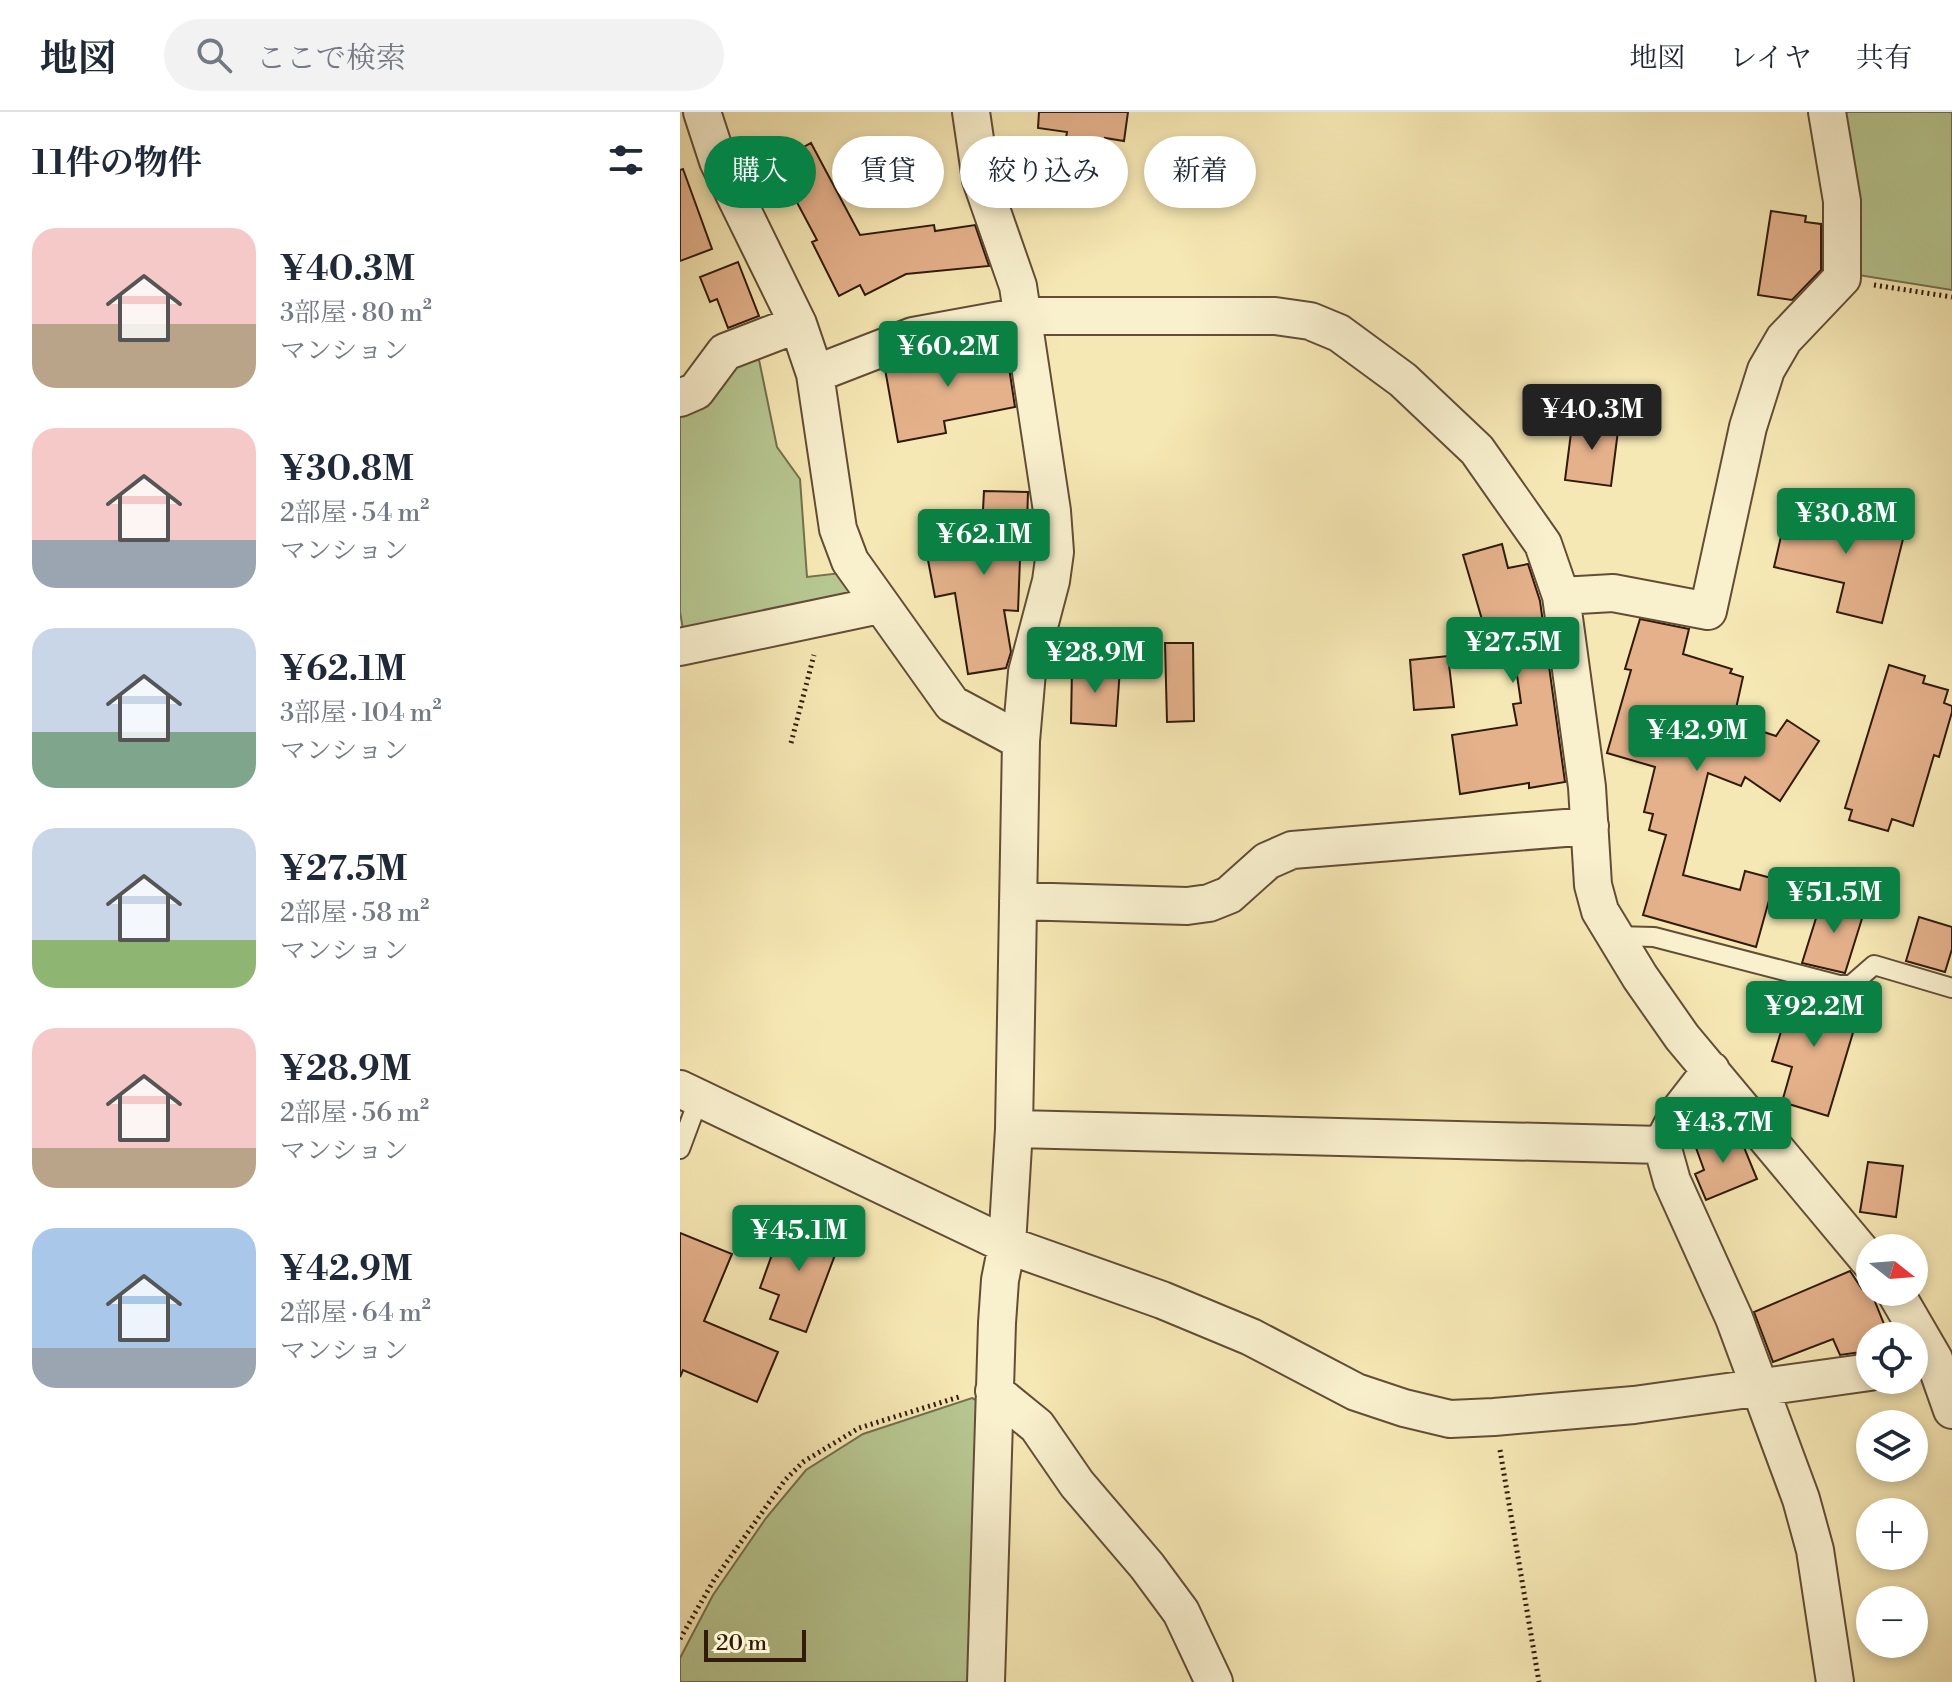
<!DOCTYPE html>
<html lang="ja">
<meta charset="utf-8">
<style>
:root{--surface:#fff;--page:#f2f2f3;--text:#1f2937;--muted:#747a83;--line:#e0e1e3;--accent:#0b8043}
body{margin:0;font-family:"Libre Bodoni","Noto Serif JP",serif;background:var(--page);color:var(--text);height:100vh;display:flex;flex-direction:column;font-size:30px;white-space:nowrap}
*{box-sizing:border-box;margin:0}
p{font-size:26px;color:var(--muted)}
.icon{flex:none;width:44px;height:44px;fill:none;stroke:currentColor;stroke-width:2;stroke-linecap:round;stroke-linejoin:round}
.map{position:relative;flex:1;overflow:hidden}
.drawer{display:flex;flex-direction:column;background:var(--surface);width:680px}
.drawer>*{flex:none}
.top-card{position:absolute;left:24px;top:24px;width:760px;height:72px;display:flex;gap:16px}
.needle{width:52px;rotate:107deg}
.controls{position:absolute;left:1176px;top:1122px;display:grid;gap:16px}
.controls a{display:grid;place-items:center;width:72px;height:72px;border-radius:50%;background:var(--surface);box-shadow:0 4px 12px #0003;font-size:40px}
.scale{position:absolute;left:24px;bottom:20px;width:102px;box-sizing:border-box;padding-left:8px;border:4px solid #301b0c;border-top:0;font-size:22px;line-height:28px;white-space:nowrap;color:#301b0c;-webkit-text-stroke:6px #f9f0ce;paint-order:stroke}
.price{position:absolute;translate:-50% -68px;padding:0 18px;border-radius:8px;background:var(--accent);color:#fff;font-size:26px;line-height:52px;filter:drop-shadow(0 2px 4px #0008)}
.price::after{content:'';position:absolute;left:50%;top:48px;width:24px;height:18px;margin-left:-12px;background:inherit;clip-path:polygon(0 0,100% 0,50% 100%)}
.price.current{background:#222;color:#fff}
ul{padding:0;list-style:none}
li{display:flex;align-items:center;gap:24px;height:200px;padding:0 32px}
li span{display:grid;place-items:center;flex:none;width:224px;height:160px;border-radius:24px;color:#555}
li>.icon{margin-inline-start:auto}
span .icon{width:96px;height:96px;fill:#fffc;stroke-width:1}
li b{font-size:34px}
h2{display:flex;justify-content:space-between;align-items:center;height:96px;padding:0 32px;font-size:34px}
.chip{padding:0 28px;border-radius:36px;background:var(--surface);box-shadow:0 4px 12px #0003;font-size:28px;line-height:72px}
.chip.current{background:var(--accent);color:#fff}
header{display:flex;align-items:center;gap:48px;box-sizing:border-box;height:112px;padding:0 40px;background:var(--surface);border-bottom:2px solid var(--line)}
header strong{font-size:38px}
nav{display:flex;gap:44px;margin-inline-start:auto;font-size:28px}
.search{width:560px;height:72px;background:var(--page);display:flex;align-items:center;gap:20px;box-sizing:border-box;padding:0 28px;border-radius:44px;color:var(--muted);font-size:30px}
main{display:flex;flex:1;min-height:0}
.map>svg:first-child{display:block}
.green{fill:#b7c791;stroke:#74714e;stroke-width:2}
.building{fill:#e4b18b;stroke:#301b0c;stroke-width:2}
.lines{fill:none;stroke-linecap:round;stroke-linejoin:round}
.service-casing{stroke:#624e36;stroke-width:22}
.minor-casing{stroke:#624e36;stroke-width:40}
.path{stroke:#301b0c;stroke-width:5;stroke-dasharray:2 4;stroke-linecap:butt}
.service{stroke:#f9f0ce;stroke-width:18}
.minor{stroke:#f9f0ce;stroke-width:36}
</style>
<header>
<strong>地図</strong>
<div class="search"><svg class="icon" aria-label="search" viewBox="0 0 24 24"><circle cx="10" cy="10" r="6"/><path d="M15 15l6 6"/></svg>ここで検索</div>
<nav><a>地図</a><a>レイヤ</a><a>共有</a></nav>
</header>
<main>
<section class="drawer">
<h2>11件の物件<svg class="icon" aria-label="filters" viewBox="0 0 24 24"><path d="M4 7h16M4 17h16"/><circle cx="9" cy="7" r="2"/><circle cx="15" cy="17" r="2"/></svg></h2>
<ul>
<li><span style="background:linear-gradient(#f6c9c9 60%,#b9a48a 0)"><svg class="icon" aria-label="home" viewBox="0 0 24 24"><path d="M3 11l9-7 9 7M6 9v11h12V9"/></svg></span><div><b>¥40.3M</b><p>3部屋 · 80 m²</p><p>マンション</p></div></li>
<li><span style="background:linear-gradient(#f6c9c9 70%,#9aa5b1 0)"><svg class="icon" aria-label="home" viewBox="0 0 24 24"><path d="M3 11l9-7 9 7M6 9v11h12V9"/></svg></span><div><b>¥30.8M</b><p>2部屋 · 54 m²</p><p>マンション</p></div></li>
<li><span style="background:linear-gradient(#c9d6e8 65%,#7fa58c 0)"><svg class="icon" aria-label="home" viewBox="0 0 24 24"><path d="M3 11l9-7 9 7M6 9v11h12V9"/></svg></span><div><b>¥62.1M</b><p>3部屋 · 104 m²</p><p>マンション</p></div></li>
<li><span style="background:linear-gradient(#c9d6e8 70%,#8fb573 0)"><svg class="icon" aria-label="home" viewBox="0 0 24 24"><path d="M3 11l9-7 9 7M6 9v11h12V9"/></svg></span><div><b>¥27.5M</b><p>2部屋 · 58 m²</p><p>マンション</p></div></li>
<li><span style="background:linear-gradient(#f6c9c9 75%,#b9a48a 0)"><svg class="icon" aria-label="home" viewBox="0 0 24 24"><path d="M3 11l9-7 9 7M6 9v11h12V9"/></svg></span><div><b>¥28.9M</b><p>2部屋 · 56 m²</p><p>マンション</p></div></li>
<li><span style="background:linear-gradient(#a9c7e8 75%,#9aa5b1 0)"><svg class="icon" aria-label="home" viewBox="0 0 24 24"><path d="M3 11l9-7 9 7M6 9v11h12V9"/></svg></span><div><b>¥42.9M</b><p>2部屋 · 64 m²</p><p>マンション</p></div></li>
</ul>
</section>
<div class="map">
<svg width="1272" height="1570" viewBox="0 0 1272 1570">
<rect width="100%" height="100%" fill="#f6e8b4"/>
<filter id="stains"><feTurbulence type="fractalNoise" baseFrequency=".0025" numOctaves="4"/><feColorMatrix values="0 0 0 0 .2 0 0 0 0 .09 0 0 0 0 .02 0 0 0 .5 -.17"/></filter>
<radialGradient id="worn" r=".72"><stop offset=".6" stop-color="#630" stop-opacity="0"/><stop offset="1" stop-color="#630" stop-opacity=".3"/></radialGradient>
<path class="green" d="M 1155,0 L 1272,0 L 1272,178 L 1178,163 Z
M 77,238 L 97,335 L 120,367 L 127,465 L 161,461 L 170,478 L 169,482 L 4,523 L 0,500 L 0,298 L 52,249 Z
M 292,1286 L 304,1292 L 299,1570 L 0,1570 L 0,1546 L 33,1483 L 86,1406 L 126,1358 L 183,1322 Z"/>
<path class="building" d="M 359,0 L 448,0 L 444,29 L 425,26 L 422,43 L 384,37 L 387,20 L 358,16 Z
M 131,31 L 180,123 L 254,113 L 255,119 L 295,113 L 309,154 L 226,162 L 185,183 L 180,173 L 159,184 L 132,130 L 137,128 L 96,51 Z
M 3,57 L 32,137 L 0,149 L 0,58 Z
M 1091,99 L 1126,104 L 1125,110 L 1141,112 L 1141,158 L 1112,188 L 1078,183 Z
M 58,150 L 79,204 L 48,216 L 37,187 L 30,190 L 20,165 Z
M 325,229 L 335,295 L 264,309 L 266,321 L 218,330 L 205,257 L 239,244 Z
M 893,305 L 939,311 L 931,374 L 885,368 Z
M 304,379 L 348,380 L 346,447 L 340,447 L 338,499 L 324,498 L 331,540 L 326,556 L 288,562 L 275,481 L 255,485 L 244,427 L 302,417 Z
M 1108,394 L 1180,411 L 1183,396 L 1228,407 L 1202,511 L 1157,500 L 1164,471 L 1094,455 Z
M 822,432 L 828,456 L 848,452 L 860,489 L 885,670 L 849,676 L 849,671 L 780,682 L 772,623 L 837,613 L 833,592 L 841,591 L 830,514 L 806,521 L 783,443 Z
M 960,507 L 1009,517 L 1003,542 L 1052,557 L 1050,561 L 1063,565 L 1053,610 L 1096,624 L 1107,608 L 1139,629 L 1100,689 L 1065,665 L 1061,674 L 1028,661 L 1003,763 L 1060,778 L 1065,759 L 1095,767 L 1076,835 L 963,803 L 986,723 L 969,718 L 973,702 L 964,700 L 975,655 L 927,641 L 951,558 L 945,557 Z
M 485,531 L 513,531 L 514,609 L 487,610 Z
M 768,544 L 774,595 L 734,598 L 730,548 Z
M 399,552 L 440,556 L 436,614 L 391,611 L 392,556 L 399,557 Z
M 1209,553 L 1245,564 L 1243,571 L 1268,578 L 1264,591 L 1272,594 L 1272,600 L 1259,645 L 1254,643 L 1233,714 L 1212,707 L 1208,719 L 1169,708 L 1172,698 L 1165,696 Z
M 1143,784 L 1185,797 L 1165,861 L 1122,851 Z
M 1239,805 L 1272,815 L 1272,837 L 1265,860 L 1226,849 Z
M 1115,874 L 1158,885 L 1154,897 L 1178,904 L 1148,1004 L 1102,990 L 1112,955 L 1092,949 Z
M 1052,1018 L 1061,1028 L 1077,1067 L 1026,1088 L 1015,1062 L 1024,1058 L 1015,1033 Z
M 1188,1050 L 1223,1054 L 1216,1105 L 1180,1100 Z
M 112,1108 L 161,1127 L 126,1220 L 90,1207 L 99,1183 L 80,1176 L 99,1123 L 105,1125 Z
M 0,1121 L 52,1142 L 24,1209 L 98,1240 L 77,1290 L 3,1258 L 0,1265 Z
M 1170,1159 L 1182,1177 L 1189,1175 L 1208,1222 L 1190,1224 L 1188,1239 L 1160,1243 L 1153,1227 L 1093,1250 L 1074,1200 Z"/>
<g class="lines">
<defs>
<path id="service" d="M 935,824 L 974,825 L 1159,873 L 1171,873 L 1194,853 L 1272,876
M 0,1037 L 19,986"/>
<path id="minor" d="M 22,0 L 38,49 L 118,212 L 135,262 L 158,417 L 170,449 L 272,592 L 341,629
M 291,0 L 301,68 L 338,174 L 372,399 L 375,440 L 371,469 L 347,560 L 341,629 L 334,1017 L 327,1133 L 320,1168 L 317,1211 L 306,1570
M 135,262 L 233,224 L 343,204 L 595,204 L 630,209 L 659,221 L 723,268 L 797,338 L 863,432 L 881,484 L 907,675 L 913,773 L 920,799 L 960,865 L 1002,925 L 1190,1150
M 0,286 L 16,279 L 45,240 L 118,212
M 881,484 L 933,481 L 1028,499 L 1068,315 L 1086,258 L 1104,227 L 1162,166 L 1162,89 L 1147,0
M 0,535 L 200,493
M 338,789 L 507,794 L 529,791 L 549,783 L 587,749 L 612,738 L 910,714
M 1031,958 L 1000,998 L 982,1033 L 992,1069 L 1054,1206 L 1121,1387 L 1135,1438 L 1155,1570
M 0,977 L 327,1133 L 482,1188 L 571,1225 L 676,1280 L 724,1296 L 770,1307 L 814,1305 L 954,1293 L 1190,1260
M 334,1017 L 982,1033
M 1215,1180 L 1254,1247 L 1272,1298
M 314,1279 L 357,1314 L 397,1372 L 467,1454 L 501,1500 L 534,1570"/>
</defs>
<use href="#service" class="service-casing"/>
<use href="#minor" class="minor-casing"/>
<path class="path" d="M 1194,173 L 1272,185
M 111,631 L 134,543
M 820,1338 L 859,1570
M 0,1527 L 34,1468 L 105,1368 L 123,1350 L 179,1316 L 282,1284"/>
<use href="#service" class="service"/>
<use href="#minor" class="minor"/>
</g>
<rect width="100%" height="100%" filter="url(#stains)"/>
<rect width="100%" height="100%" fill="url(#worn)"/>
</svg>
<div class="controls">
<a><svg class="needle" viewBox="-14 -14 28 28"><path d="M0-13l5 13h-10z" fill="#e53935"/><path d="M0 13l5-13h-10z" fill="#747a83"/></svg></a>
<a><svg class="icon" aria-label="locate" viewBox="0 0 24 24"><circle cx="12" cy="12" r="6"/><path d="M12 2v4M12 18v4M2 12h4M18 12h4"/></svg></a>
<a><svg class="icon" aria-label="layers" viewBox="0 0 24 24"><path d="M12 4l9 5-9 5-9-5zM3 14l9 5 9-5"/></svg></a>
<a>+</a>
<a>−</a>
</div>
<div class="scale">20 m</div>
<b class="price" style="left:268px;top:277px">¥60.2M</b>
<b class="price current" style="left:912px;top:340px">¥40.3M</b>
<b class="price" style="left:1166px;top:444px">¥30.8M</b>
<b class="price" style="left:304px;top:465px">¥62.1M</b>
<b class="price" style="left:833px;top:573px">¥27.5M</b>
<b class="price" style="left:415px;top:583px">¥28.9M</b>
<b class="price" style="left:1017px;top:661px">¥42.9M</b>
<b class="price" style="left:1154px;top:823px">¥51.5M</b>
<b class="price" style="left:1134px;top:937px">¥92.2M</b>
<b class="price" style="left:1043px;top:1053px">¥43.7M</b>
<b class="price" style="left:119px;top:1161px">¥45.1M</b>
<div class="top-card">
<a class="chip current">購入</a>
<a class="chip">賃貸</a>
<a class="chip">絞り込み</a>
<a class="chip">新着</a>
</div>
</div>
</main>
